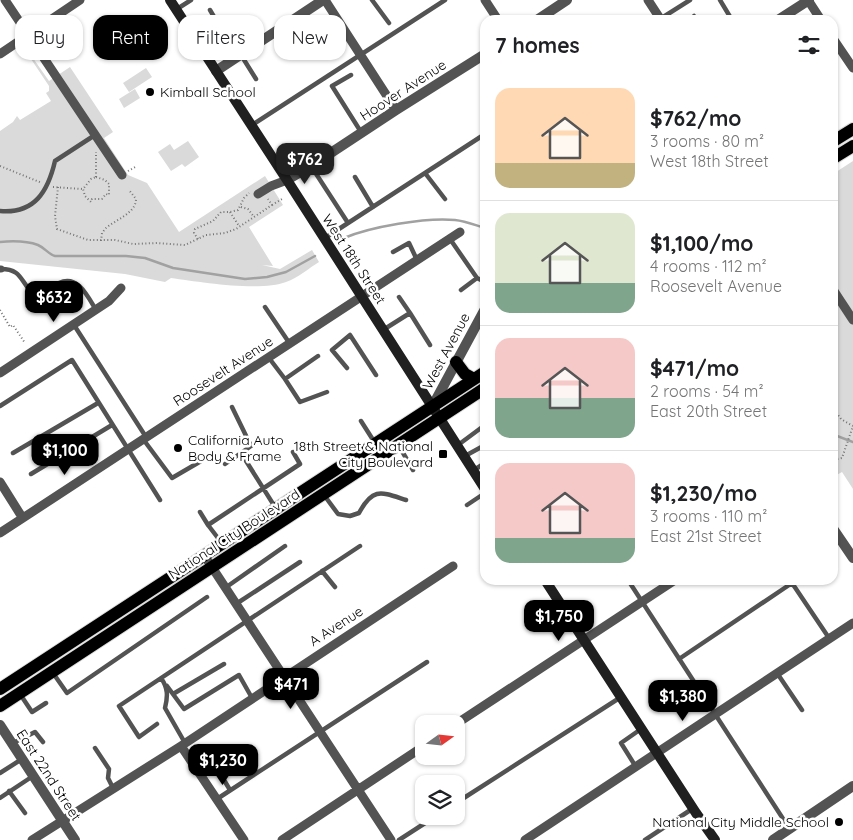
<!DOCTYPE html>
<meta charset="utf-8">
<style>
:root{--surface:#fff;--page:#f6f6f6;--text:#202124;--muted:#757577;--line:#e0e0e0;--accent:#000}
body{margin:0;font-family:Quicksand,sans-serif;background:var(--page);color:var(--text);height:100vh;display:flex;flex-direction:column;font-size:19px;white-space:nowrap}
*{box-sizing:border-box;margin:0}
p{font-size:16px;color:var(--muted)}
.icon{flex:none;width:28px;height:28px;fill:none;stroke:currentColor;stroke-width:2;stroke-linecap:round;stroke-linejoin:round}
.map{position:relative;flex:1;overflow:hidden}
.panel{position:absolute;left:480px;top:15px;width:358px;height:570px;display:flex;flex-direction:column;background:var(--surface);border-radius:15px;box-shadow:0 1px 4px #0004}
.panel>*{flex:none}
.banner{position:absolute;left:15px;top:15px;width:390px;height:45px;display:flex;gap:10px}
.needle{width:32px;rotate:75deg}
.tools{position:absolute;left:415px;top:715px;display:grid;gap:10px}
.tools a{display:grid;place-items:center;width:50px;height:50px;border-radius:10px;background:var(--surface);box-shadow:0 1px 4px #0004;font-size:25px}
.price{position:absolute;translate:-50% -42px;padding:0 11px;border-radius:10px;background:var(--accent);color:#fff;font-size:16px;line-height:32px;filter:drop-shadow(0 1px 2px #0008)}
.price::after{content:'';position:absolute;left:50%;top:30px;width:15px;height:11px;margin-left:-8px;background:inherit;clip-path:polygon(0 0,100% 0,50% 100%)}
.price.active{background:#222;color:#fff}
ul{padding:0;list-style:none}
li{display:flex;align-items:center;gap:15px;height:125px;padding:0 15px}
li+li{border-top:1px solid var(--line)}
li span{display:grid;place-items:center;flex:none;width:140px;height:100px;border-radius:15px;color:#555}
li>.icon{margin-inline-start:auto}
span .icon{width:60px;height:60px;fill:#fffc;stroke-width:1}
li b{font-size:21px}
h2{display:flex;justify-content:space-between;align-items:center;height:60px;padding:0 15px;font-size:21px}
.pill{padding:0 18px;border-radius:15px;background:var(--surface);box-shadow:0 1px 4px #0004;font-size:18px;line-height:45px}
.pill.active{background:var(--accent);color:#fff}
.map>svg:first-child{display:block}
.green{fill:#dadada}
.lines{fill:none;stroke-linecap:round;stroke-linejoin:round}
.stream{stroke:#a1a1a1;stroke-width:2.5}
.primary-casing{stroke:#dbdbdb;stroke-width:14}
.path{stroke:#757575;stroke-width:2;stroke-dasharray:1 2.5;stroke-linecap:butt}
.service{stroke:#535353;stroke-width:4.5}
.pedestrian{stroke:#535353;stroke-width:7}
.minor{stroke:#535353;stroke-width:9}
.tertiary{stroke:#535353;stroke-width:10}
.secondary{stroke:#202020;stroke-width:10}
.primary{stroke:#000;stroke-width:12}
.poi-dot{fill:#000;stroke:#fff;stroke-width:2}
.labels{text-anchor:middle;stroke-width:5;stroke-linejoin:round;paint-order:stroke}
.street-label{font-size:14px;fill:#000;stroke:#fff}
.poi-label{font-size:14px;fill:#000;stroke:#fff;text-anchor:start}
</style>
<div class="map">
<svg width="853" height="840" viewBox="0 0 853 840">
<rect width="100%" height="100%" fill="#fff"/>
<path class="green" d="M 28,51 L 49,81 L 70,67 L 113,132 L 104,138 L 128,175 L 147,183 L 179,232 L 265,176 L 283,205 L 249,227 L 273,266 L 262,265 L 280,269 L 312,250 L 319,262 C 309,268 298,278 286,282 C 260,292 200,282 171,278 L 165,282 L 125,274 L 0,261 L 0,131 L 13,122 L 17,116 L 20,120 L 51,101 L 46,93 L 49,91 L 49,86 L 27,53 Z
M 146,68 L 152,77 L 129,92 L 123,83 Z
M 135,89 L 140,98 L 124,108 L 119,99 Z
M 188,141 L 199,157 L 185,167 L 182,164 L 171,171 L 158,152 L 170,144 L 174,150 Z
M 853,161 L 853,489 L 842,472 L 833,477 L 833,174 Z"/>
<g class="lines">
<path class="stream" d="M 344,238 C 370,227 426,217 455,220 C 465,221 475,225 485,228
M 0,242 C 11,241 27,241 38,245 C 45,248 48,254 55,256 L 126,256 L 145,258 L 173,268 L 245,279 L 267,277 L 286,272 L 315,256
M 832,434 L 853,442"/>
<defs>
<path id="primary" d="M 832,142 L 853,129
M 832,159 L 853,146
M 456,362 L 465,374 L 474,379
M 0,689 L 485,372
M 0,706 L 485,388"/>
</defs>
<use href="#primary" class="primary-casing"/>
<path class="path" d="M 0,166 L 42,183
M 128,171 L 137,166
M 96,177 L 105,180 L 109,184 L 109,195 L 106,194 L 102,199 L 92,199 L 91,202 L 85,196 L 83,189 L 91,179 Z
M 96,177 L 96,152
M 53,187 L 83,189
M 58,187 L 55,216 L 57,229 L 88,240 L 115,240 L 133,244 L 157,243 L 185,245 L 206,235 L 225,233 L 236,229 L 272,205 L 268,199
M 272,205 L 282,199
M 241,207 L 248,209 L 254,217
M 230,212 L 239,226
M 198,239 L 194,233 L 195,229 L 213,221 L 221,212 L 230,212 L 238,210 L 244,198 L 249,193
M 101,241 L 102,233 L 105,229 C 114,220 136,214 136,199 L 129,190
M 0,310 L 10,327 L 13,325 L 25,343
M 832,407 L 841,419 L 853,426 L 842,458 L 832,460"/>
<path class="service" d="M 372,0 L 389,23
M 720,0 L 732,20
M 177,9 L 191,0
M 210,10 L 237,56
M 694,16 L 697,20
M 660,19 L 690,0
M 241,55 L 256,79
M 351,75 L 332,86 L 361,132
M 252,125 L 445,0
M 311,166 L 348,223
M 425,173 L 445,199
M 355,177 L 373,207
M 0,211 C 35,214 48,191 55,161 L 95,135
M 325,238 L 485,134
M 450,239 L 477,278 L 485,282
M 393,252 L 409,243 L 417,260
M 1,269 C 23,269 20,283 34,294 C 44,292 50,287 59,283 C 78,274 88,297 96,310
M 461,290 L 477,278
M 399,297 L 410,313
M 265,307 L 290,344
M 74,325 L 146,437
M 383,330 L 410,313 L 430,345
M 269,358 L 285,379 L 318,356
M 347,368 L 332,350 L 350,335 L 376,375
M 285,379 L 300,402 L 327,392
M 0,406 L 72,360 L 160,500
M 232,407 L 251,446 L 241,453 L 275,507
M 361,421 L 375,443
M 46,434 L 60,456
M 143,439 L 172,478 L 208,457
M 458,445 L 485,425
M 399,446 L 413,470
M 13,453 L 98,403
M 465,456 L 485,445
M 225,464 L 241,453
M 474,470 L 485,463
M 31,474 L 112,425
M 324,495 L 338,514 L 350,516 L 359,513 C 373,487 381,492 406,500
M 467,505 L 485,493
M 200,512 L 208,525 L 300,464 L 293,452
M 208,525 L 221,542
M 322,571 L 335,587
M 628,580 L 789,828
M 790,580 L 829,638
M 225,588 L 285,546
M 236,604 L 300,562
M 679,659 L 792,583
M 53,673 L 67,693 L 207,597
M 777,673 L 802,710
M 161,678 C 168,688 168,696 165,708 L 185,743
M 167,686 L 184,709 L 239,675 L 252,698
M 20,694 L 32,712 L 46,703
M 173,694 L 224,664
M 157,724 L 139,737 L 119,706 L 360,546
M 13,743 L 35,732 L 43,742
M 95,748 L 109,769 L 108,778 L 113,788
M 636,767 L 621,743 L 641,729
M 0,773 L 22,759
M 221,775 L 230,790
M 9,791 L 25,813
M 0,798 L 33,776
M 217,799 L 427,662
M 456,803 L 621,697
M 399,840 L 436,816
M 645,840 L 692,809"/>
<path class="pedestrian" d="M 0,269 L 1,269"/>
<path class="minor" d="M 5,0 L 122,175
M 325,0 L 396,110
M 485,0 L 498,20
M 648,0 L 661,20
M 808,0 L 821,20
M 832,37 L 853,68
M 0,54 L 80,0
M 258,194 L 271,186 L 287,180
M 832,288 L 853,320
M 0,373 L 109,301 L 121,288
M 0,482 L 22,517
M 0,533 L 460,232
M 204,555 L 391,840
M 456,724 L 675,580
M 181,746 L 244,840
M 32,840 L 181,746 L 453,566
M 282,840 L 424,746
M 525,840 L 853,623"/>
<path class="tertiary" d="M 537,20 L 567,0
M 778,20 L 809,0
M 216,71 L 323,0
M 287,180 L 311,166 L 396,110 L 485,54
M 432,407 L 485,309
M 832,527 L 853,558
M 0,725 L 75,840
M 773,840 L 853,786"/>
<path class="secondary" d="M 170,0 L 287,180 L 485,489
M 545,580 L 696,813 L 715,840"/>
<use href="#primary" class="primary"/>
</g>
<g class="poi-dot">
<circle cx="150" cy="92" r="5"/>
<circle cx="178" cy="448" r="5"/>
<rect x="438" y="449" width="10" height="10" rx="2.5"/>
<circle cx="839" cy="822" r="5"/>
</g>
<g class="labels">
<g class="street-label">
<text transform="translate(403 90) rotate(-33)" y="5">Hoover Avenue</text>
<text transform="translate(354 259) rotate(57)" y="5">West 18th Street</text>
<text transform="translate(446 351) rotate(-62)" y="5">West Avenue</text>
<text transform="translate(223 371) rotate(-33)" y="5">Roosevelt Avenue</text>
<text transform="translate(234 534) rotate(-33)" y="5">National City Boulevard</text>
<text transform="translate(336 626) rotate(-33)" y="5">A Avenue</text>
<text transform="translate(49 775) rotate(57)" y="5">East 22nd Street</text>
</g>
<g class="poi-label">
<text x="160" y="97">Kimball School</text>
<text x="188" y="445">California Auto<tspan x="188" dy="16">Body &amp; Frame</tspan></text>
<text x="433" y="451" text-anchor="end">18th Street &amp; National<tspan x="433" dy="16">City Boulevard</tspan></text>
<text x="829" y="827" text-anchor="end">National City Middle School</text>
</g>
</g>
</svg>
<div class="tools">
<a><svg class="needle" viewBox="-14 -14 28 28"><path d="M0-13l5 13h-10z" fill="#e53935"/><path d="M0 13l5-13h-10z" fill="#757577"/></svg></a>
<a><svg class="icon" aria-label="layers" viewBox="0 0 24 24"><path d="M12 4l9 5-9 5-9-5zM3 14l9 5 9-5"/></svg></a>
</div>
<b class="price active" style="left:305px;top:185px">$762</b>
<b class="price" style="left:54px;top:323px">$632</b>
<b class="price" style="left:65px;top:476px">$1,100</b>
<b class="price" style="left:559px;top:642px">$1,750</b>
<b class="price" style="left:291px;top:710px">$471</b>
<b class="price" style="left:683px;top:722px">$1,380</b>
<b class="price" style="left:223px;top:786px">$1,230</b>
<div class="banner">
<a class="pill">Buy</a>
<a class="pill active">Rent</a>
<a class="pill">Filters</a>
<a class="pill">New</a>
</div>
<section class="panel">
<h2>7 homes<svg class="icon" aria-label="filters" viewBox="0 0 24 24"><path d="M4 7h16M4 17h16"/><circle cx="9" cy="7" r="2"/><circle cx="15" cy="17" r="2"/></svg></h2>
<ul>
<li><span style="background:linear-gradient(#ffd9b3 75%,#c2b280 0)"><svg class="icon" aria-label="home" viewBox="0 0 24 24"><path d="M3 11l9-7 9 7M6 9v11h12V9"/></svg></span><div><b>$762/mo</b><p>3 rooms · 80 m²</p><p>West 18th Street</p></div></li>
<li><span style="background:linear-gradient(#dfe7d0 70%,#7fa58c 0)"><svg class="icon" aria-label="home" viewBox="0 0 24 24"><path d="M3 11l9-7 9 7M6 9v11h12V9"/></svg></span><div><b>$1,100/mo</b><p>4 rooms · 112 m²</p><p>Roosevelt Avenue</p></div></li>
<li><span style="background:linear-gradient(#f6c9c9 60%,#7fa58c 0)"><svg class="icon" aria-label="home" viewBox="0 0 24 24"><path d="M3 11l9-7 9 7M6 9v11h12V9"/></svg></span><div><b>$471/mo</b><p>2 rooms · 54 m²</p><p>East 20th Street</p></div></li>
<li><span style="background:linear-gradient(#f6c9c9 75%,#7fa58c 0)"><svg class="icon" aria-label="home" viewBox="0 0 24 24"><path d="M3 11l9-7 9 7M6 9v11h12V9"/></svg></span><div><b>$1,230/mo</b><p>3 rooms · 110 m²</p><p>East 21st Street</p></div></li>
</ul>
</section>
</div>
